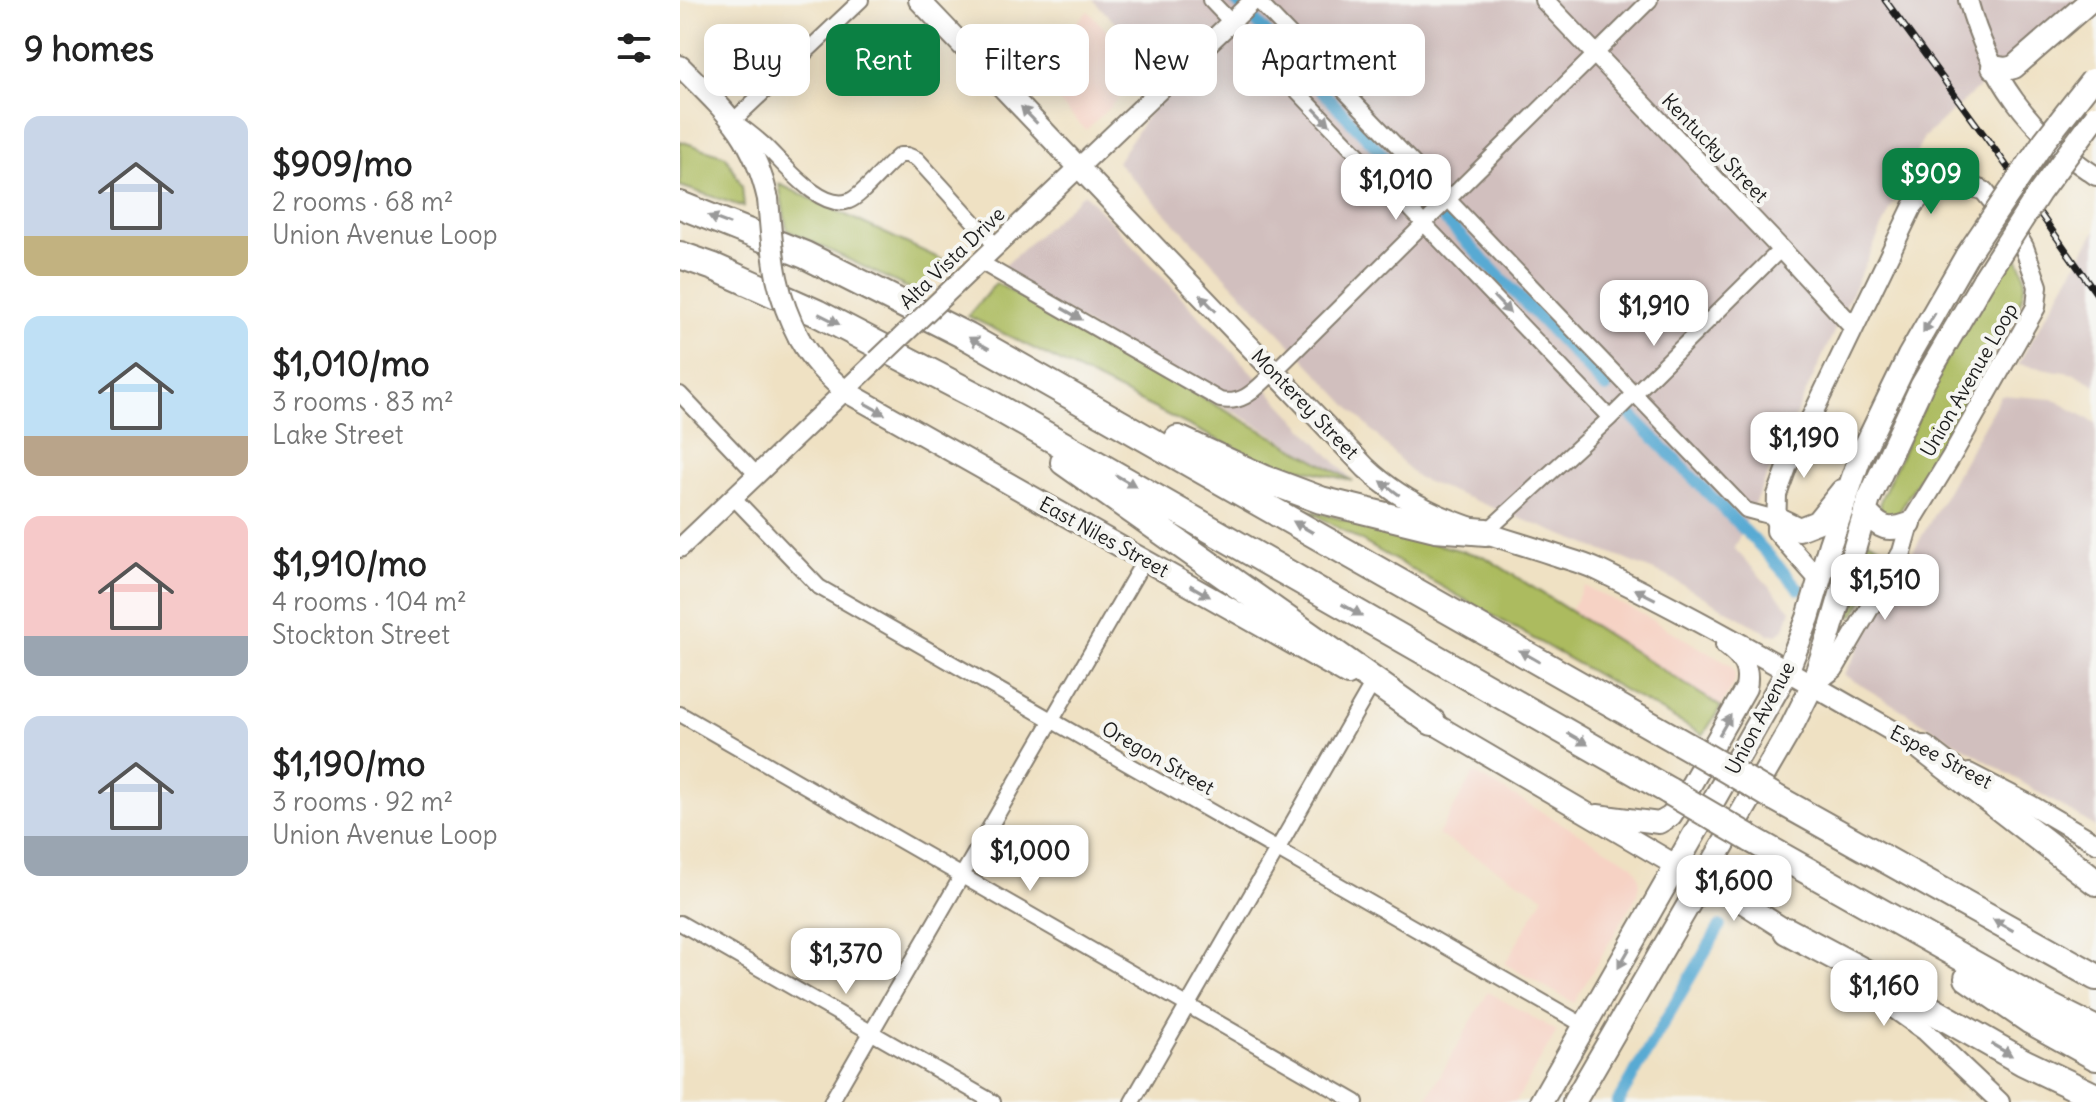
<!DOCTYPE html>
<meta charset="utf-8">
<style>
:root{--surface:#fff;--page:#f2f2f2;--text:#222;--muted:#767676;--accent:#0b8043}
body{margin:0;font-family:Delius,sans-serif;background:var(--page);color:var(--text);height:100vh;display:flex;flex-direction:column;font-size:30px;white-space:nowrap}
*{box-sizing:border-box;margin:0}
p{font-size:26px;color:var(--muted)}
.icon{flex:none;width:44px;height:44px;fill:none;stroke:currentColor;stroke-width:2;stroke-linecap:round;stroke-linejoin:round}
.map{position:relative;flex:1;overflow:hidden}
.panel{display:flex;flex-direction:column;background:var(--surface);width:680px}
.panel>*{flex:none}
.hud{position:absolute;left:24px;top:24px;width:760px;height:72px;display:flex;gap:16px}
.price{position:absolute;translate:-50% -68px;padding:0 18px;border-radius:16px;background:#fff;color:#222;font-size:26px;line-height:52px;filter:drop-shadow(0 2px 4px #0008)}
.price::after{content:'';position:absolute;left:50%;top:48px;width:24px;height:18px;margin-left:-12px;background:inherit;clip-path:polygon(0 0,100% 0,50% 100%)}
.price.selected{background:var(--accent);color:#fff}
ul{padding:0;list-style:none}
li{display:flex;align-items:center;gap:24px;height:200px;padding:0 24px}
li span{display:grid;place-items:center;flex:none;width:224px;height:160px;border-radius:16px;color:#555}
li>.icon{margin-inline-start:auto}
span .icon{width:96px;height:96px;fill:#fffc;stroke-width:1}
li b{font-size:34px}
h2{display:flex;justify-content:space-between;align-items:center;height:96px;padding:0 24px;font-size:34px}
.tag{padding:0 28px;border-radius:16px;background:var(--surface);box-shadow:0 4px 20px #0003;font-size:28px;line-height:72px}
.tag.selected{background:var(--accent);color:#fff}
main{display:flex;flex:1;min-height:0}
.map>svg:first-child{display:block}
.built{fill:#f6d2c4}
.industrial{fill:#d1bfbe}
.green{fill:#acbb5e;stroke:#646c3d;stroke-width:2}
.lines{fill:none;stroke-linecap:round;stroke-linejoin:round}
.canal{stroke:#58aad3;stroke-width:12}
.minor-casing{stroke:#867e70;stroke-width:18}
.tertiary-casing{stroke:#867e70;stroke-width:22}
.secondary-casing{stroke:#867e70;stroke-width:24}
.primary-casing{stroke:#867e70;stroke-width:26}
.motorway-casing{stroke:#867e70;stroke-width:30}
.minor{stroke:#fff;stroke-width:14}
.tertiary{stroke:#fff;stroke-width:18}
.secondary{stroke:#fff;stroke-width:20}
.primary{stroke:#fff;stroke-width:22}
.motorway{stroke:#fff;stroke-width:26}
.rail-casing{stroke:#1c1c1c;stroke-width:7}
.rail{stroke:#f6f6f2;stroke-width:4;stroke-dasharray:12;stroke-linecap:butt}
.tertiary-bridge-casing{stroke:#867e70;stroke-width:22;stroke-linecap:butt}
.secondary-bridge-casing{stroke:#867e70;stroke-width:24;stroke-linecap:butt}
.primary-bridge-casing{stroke:#867e70;stroke-width:26;stroke-linecap:butt}
.motorway-bridge-casing{stroke:#867e70;stroke-width:30;stroke-linecap:butt}
.tertiary-bridge{stroke:#fff;stroke-width:18}
.secondary-bridge{stroke:#fff;stroke-width:20}
.primary-bridge{stroke:#fff;stroke-width:22}
.motorway-bridge{stroke:#fff;stroke-width:26}
.oneway{fill:#999}
.labels{text-anchor:middle;stroke-width:8;stroke-linejoin:round;paint-order:stroke}
.street-label{font-size:20px;fill:#1c1c1c;stroke:#f6f6f2}
</style>
<main>
<section class="panel">
<h2>9 homes<svg class="icon" aria-label="filters" viewBox="0 0 24 24"><path d="M4 7h16M4 17h16"/><circle cx="9" cy="7" r="2"/><circle cx="15" cy="17" r="2"/></svg></h2>
<ul>
<li><span style="background:linear-gradient(#c9d6e8 75%,#c2b280 0)"><svg class="icon" aria-label="home" viewBox="0 0 24 24"><path d="M3 11l9-7 9 7M6 9v11h12V9"/></svg></span><div><b>$909/mo</b><p>2 rooms · 68 m²</p><p>Union Avenue Loop</p></div></li>
<li><span style="background:linear-gradient(#bfe0f5 75%,#b9a48a 0)"><svg class="icon" aria-label="home" viewBox="0 0 24 24"><path d="M3 11l9-7 9 7M6 9v11h12V9"/></svg></span><div><b>$1,010/mo</b><p>3 rooms · 83 m²</p><p>Lake Street</p></div></li>
<li><span style="background:linear-gradient(#f6c9c9 75%,#9aa5b1 0)"><svg class="icon" aria-label="home" viewBox="0 0 24 24"><path d="M3 11l9-7 9 7M6 9v11h12V9"/></svg></span><div><b>$1,910/mo</b><p>4 rooms · 104 m²</p><p>Stockton Street</p></div></li>
<li><span style="background:linear-gradient(#c9d6e8 75%,#9aa5b1 0)"><svg class="icon" aria-label="home" viewBox="0 0 24 24"><path d="M3 11l9-7 9 7M6 9v11h12V9"/></svg></span><div><b>$1,190/mo</b><p>3 rooms · 92 m²</p><p>Union Avenue Loop</p></div></li>
</ul>
</section>
<div class="map">
<svg width="1416" height="1102" viewBox="0 0 1416 1102">
<rect width="100%" height="100%" fill="#f6f6f2"/>
<filter id="ink" filterUnits="userSpaceOnUse"><feTurbulence type="fractalNoise" baseFrequency=".0125" numOctaves="2"/><feDisplacementMap in="SourceGraphic" scale="16" xChannelSelector="R" yChannelSelector="G"/><feConvolveMatrix kernelMatrix="1 2 1 2 8 2 1 2 1" color-interpolation-filters="sRGB"/></filter>
<filter id="wash" filterUnits="userSpaceOnUse"><feTurbulence type="fractalNoise" baseFrequency=".006" numOctaves="4" result="noise"/><feDisplacementMap in="SourceGraphic" scale="32" xChannelSelector="R" yChannelSelector="G"/><feGaussianBlur stdDeviation="1.8" result="paint"/><feColorMatrix in="noise" values="0 0 0 0 0 0 0 0 0 0 0 0 0 0 0 0 0 1.4 0 .05"/><feComposite in="paint" operator="in"/></filter>
<g filter="url(#wash)">
<rect width="100%" height="100%" fill="#efe1c3"/>
<path class="built" d="M 408,11 L 466,72 L 406,130 L 347,69 Z
M 904,586 L 958,612 L 1050,665 L 1055,672 L 1055,680 L 1041,707 L 890,611 Z
M 794,773 L 947,861 L 954,866 L 958,874 L 960,882 L 957,895 L 894,1003 L 825,964 L 864,896 L 758,835 Z
M 808,992 L 877,1031 L 836,1102 L 745,1102 Z"/>
<path class="industrial" d="M 413,0 L 1396,0 L 1244,137 L 1054,548 L 1111,610 L 1104,629 L 1097,634 L 1089,634 L 987,576 L 737,478 L 437,162 L 485,88 L 475,64 Z
M 404,193 L 673,481 L 317,273 Z
M 1416,230 L 1416,385 L 1396,374 L 1338,364 Z
M 1321,395 L 1373,399 L 1416,423 L 1416,827 L 1164,675 Z"/>
<path class="green" d="M 0,141 L 46,156 L 62,186 L 64,207 L 0,186 Z
M 99,184 L 265,261 L 236,292 L 107,230 Z
M 1334,253 C 1348,273 1347,284 1339,305 L 1217,516 L 1207,518 L 1200,512 L 1201,499 L 1261,368 L 1311,286 Z
M 316,283 L 673,481 L 572,457 L 288,316 Z
M 627,510 L 805,557 L 1041,707 L 1023,735 Z
M 1186,539 L 1203,548 L 1206,557 L 1204,565 L 1175,614 L 1172,616 L 1167,615 L 1166,607 Z"/>
<g class="lines">
<path class="canal" d="M 555,0 L 926,388
M 950,414 L 1082,548 L 1119,589
M 938,1102 L 1040,926"/>
</g>
</g>
<g filter="url(#ink)">
<g class="lines">
<defs>
<path id="minor" d="M 181,0 L 53,121 C 64,128 74,136 83,144 C 101,160 140,212 169,201 C 181,197 206,165 220,155 L 227,155 L 237,159 L 316,246
M 530,0 L 930,418
M 577,0 L 1066,510 L 1096,518
M 300,262 L 540,400 C 565,405 577,387 594,372 L 970,0
M 0,394 L 77,475
M 53,497 L 139,587 L 905,1026
M 806,532 L 930,418 L 1101,249
M 0,714 L 676,1102
M 0,923 L 313,1102
M 151,1102 L 465,559
M 452,1102 L 690,688"/>
<path id="tertiary" d="M 864,0 L 1101,249 L 1174,328
M 1288,0 C 1309,77 1349,132 1416,176
M 264,296 L 574,0
M 0,548 L 197,360
M 1132,686 L 1154,669 L 1222,552 L 1230,524 L 1271,457 L 1356,307 L 1358,286 L 1344,247 L 1330,223 L 1304,191 L 1283,183 L 1265,184 L 1246,191 L 1233,206 L 1108,465 L 1097,495 L 1096,531 L 1139,580
M 1289,773 L 1351,805 L 1416,843
M 1164,973 L 1245,1031 L 1320,1102"/>
<path id="secondary" d="M 239,0 L 686,468 C 738,518 806,532 872,554 C 887,559 904,563 918,570 C 1030,624 1137,688 1244,749
M 0,66 C 45,111 73,134 88,199
M 119,338 C 131,360 146,375 165,391 L 668,675
M 741,716 L 997,866 L 1049,894 L 1107,931
M 917,815 L 979,823 L 991,816 L 1012,783 L 1066,688 C 1070,667 1063,658 1046,645"/>
<path id="primary" d="M 1313,67 L 1326,69 L 1334,67 L 1411,0
M 1185,511 C 1201,529 1207,532 1230,524
M 1096,518 L 1119,529 L 1137,522 L 1162,491
M 861,1102 L 1107,672 L 1128,618 L 1150,544 L 1180,457 L 1229,356 L 1287,255
M 894,1102 L 1111,728 L 1132,686 L 1149,635 L 1189,499 L 1242,385 L 1304,279"/>
<path id="motorway" d="M 0,205 L 125,255 L 288,337 L 1014,750
M 0,255 L 34,267 L 137,313 L 306,401 L 989,791
M 498,439 L 585,479 L 641,500 L 755,528 L 806,532
M 384,462 L 752,722
M 1244,749 L 1416,882
M 1094,797 L 1416,977
M 1071,839 L 1368,1006 L 1416,1030
M 1107,931 L 1199,980 L 1343,1062 L 1416,1097
M 1288,978 L 1351,1021 L 1416,1057"/>
</defs>
<use href="#minor" class="minor-casing"/>
<use href="#tertiary" class="tertiary-casing"/>
<use href="#secondary" class="secondary-casing"/>
<use href="#primary" class="primary-casing"/>
<use href="#motorway" class="motorway-casing"/>
<use href="#minor" class="minor"/>
<use href="#tertiary" class="tertiary"/>
<use href="#secondary" class="secondary"/>
<use href="#primary" class="primary"/>
<use href="#motorway" class="motorway"/>
<defs>
<path id="rail" d="M 1205,0 L 1321,158 L 1416,293"/>
</defs>
<use href="#rail" class="rail-casing"/>
<use href="#rail" class="rail"/>
<defs>
<path id="tertiary-bridge" d="M 197,360 L 264,296"/>
<path id="secondary-bridge" d="M 88,199 C 93,253 93,289 119,338"/>
<path id="primary-bridge" d="M 1287,255 L 1365,140 L 1412,80
M 1304,279 L 1359,193 L 1416,116"/>
<path id="motorway-bridge" d="M 1014,750 L 1094,797
M 989,791 L 1071,839"/>
</defs>
<use href="#tertiary-bridge" class="tertiary-bridge-casing"/>
<use href="#secondary-bridge" class="secondary-bridge-casing"/>
<use href="#primary-bridge" class="primary-bridge-casing"/>
<use href="#motorway-bridge" class="motorway-bridge-casing"/>
<use href="#tertiary-bridge" class="tertiary-bridge"/>
<use href="#secondary-bridge" class="secondary-bridge"/>
<use href="#primary-bridge" class="primary-bridge"/>
<use href="#motorway-bridge" class="motorway-bridge"/>
</g>
<defs><path id="oneway-solid" d="M-6-.8H1V-3.2L6.5 0L1 3.2V.8H-6Z" transform="scale(2)"/></defs>
<g class="oneway">
<use href="#oneway-solid" transform="translate(349 115) rotate(-134)"/>
<use href="#oneway-solid" transform="translate(642 117) rotate(46)"/>
<use href="#oneway-solid" transform="translate(39 220) rotate(-159)"/>
<use href="#oneway-solid" transform="translate(528 303) rotate(-134)"/>
<use href="#oneway-solid" transform="translate(822 305) rotate(46)"/>
<use href="#oneway-solid" transform="translate(392 314) rotate(30)"/>
<use href="#oneway-solid" transform="translate(149 319) rotate(27)"/>
<use href="#oneway-solid" transform="translate(1249 323) rotate(121)"/>
<use href="#oneway-solid" transform="translate(299 343) rotate(-151)"/>
<use href="#oneway-solid" transform="translate(195 409) rotate(29)"/>
<use href="#oneway-solid" transform="translate(446 481) rotate(30)"/>
<use href="#oneway-solid" transform="translate(710 488) rotate(-143)"/>
<use href="#oneway-solid" transform="translate(623 527) rotate(-150)"/>
<use href="#oneway-solid" transform="translate(520 591) rotate(30)"/>
<use href="#oneway-solid" transform="translate(965 594) rotate(-153)"/>
<use href="#oneway-solid" transform="translate(672 610) rotate(30)"/>
<use href="#oneway-solid" transform="translate(849 656) rotate(-150)"/>
<use href="#oneway-solid" transform="translate(1045 725) rotate(-60)"/>
<use href="#oneway-solid" transform="translate(898 739) rotate(30)"/>
<use href="#oneway-solid" transform="translate(1323 925) rotate(-151)"/>
<use href="#oneway-solid" transform="translate(944 958) rotate(120)"/>
<use href="#oneway-solid" transform="translate(1322 1050) rotate(30)"/>
</g>
</g>
<g class="labels">
<g class="street-label">
<text transform="translate(1035 148) rotate(46)" y="7">Kentucky Street</text>
<text transform="translate(272 258) rotate(-44)" y="7">Alta Vista Drive</text>
<text transform="translate(1289 380) rotate(-60)" y="7">Union Avenue Loop</text>
<text transform="translate(625 404) rotate(46)" y="7">Monterey Street</text>
<text transform="translate(424 537) rotate(29)" y="7">East Niles Street</text>
<text transform="translate(1080 718) rotate(-62)" y="7">Union Avenue</text>
<text transform="translate(1261 757) rotate(28)" y="7">Espee Street</text>
<text transform="translate(478 758) rotate(30)" y="7">Oregon Street</text>
</g>
</g>
</svg>
<b class="price selected" style="left:1251px;top:216px">$909</b>
<b class="price" style="left:716px;top:222px">$1,010</b>
<b class="price" style="left:974px;top:348px">$1,910</b>
<b class="price" style="left:1124px;top:480px">$1,190</b>
<b class="price" style="left:1205px;top:622px">$1,510</b>
<b class="price" style="left:350px;top:893px">$1,000</b>
<b class="price" style="left:1054px;top:923px">$1,600</b>
<b class="price" style="left:166px;top:996px">$1,370</b>
<b class="price" style="left:1204px;top:1028px">$1,160</b>
<div class="hud">
<a class="tag">Buy</a>
<a class="tag selected">Rent</a>
<a class="tag">Filters</a>
<a class="tag">New</a>
<a class="tag">Apartment</a>
</div>
</div>
</main>
